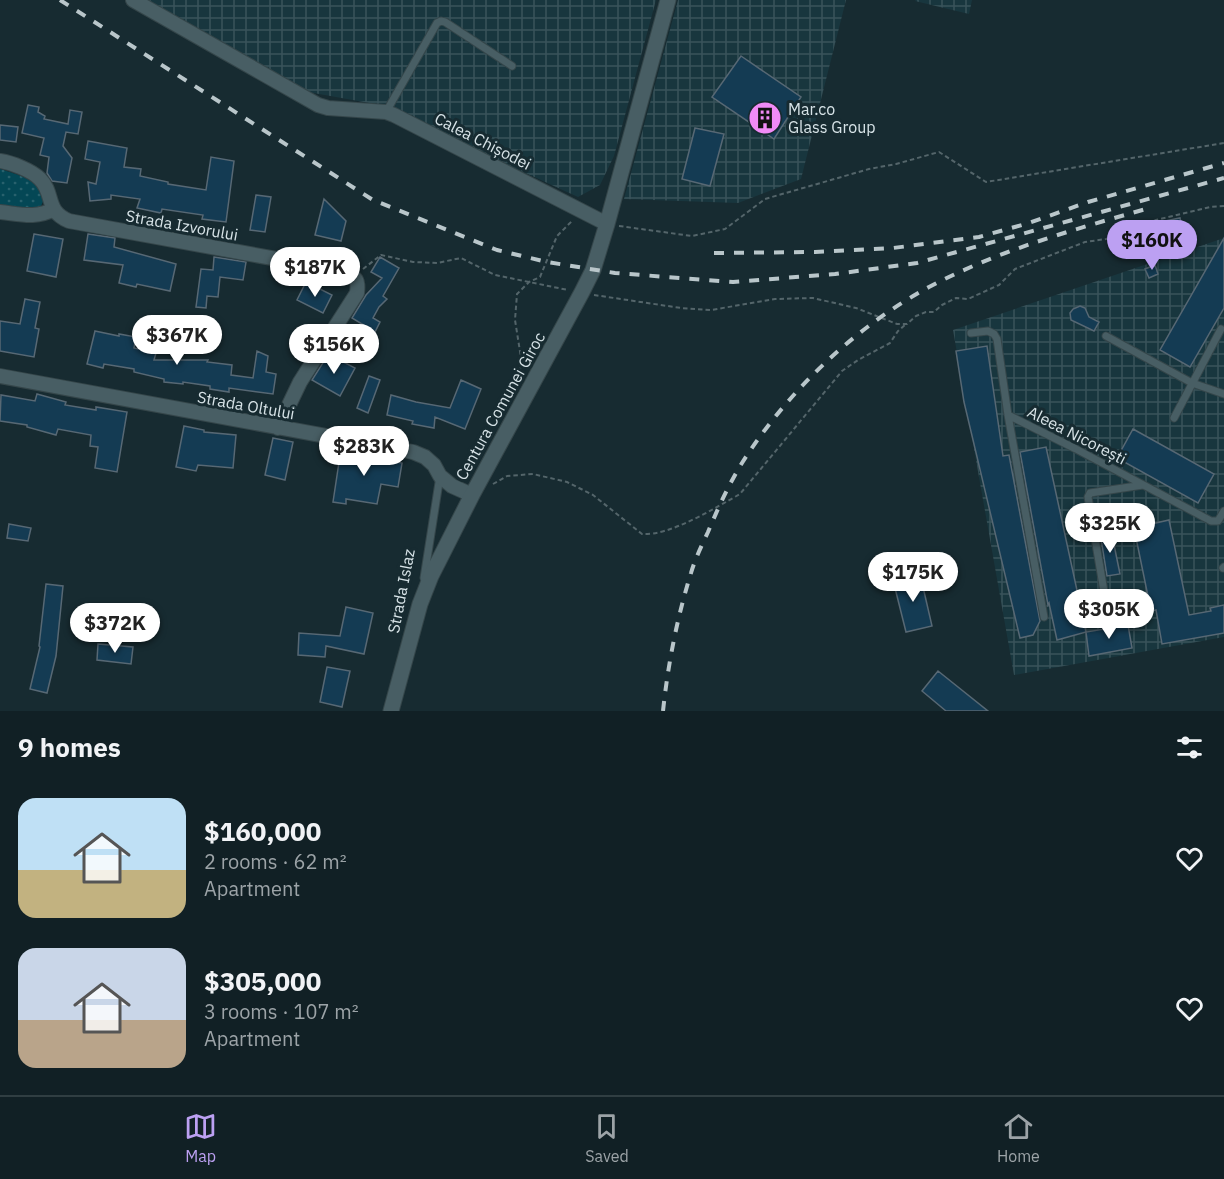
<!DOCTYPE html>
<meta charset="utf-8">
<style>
:root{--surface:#112025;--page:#1e2d32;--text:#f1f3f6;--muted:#9ca3a7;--line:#303e42;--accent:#bca0f2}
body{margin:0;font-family:"IBM Plex Sans",sans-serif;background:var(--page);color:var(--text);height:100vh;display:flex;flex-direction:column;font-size:22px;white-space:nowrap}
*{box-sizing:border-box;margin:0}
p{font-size:20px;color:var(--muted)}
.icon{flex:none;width:33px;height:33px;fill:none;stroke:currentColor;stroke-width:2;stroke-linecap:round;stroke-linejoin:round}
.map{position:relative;height:711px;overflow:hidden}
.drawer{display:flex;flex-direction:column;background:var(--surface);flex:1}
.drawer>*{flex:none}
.price{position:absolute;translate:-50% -51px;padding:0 14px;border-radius:21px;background:#fff;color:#222;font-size:20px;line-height:39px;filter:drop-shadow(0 2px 3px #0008)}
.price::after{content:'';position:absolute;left:50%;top:36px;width:18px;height:14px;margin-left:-9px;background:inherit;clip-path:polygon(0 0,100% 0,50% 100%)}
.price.selected{background:var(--accent);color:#111}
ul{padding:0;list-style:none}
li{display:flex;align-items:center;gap:18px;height:150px;padding:0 18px}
li span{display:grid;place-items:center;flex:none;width:168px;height:120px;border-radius:18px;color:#555}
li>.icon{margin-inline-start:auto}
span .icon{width:72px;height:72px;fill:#fffc;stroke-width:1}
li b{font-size:26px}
h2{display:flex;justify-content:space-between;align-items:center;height:72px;padding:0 18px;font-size:26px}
.tab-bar{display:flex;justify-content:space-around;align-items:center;height:84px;border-top:2px solid var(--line);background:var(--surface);font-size:16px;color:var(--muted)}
.tab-bar a{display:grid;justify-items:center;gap:3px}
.tab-bar .selected{color:var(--accent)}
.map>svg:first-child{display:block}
.industrial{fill:url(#industrial-grid)}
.park{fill:url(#park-dots)}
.building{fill:#143b53;stroke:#576874;stroke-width:1.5}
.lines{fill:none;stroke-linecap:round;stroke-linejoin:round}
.service-casing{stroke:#35464a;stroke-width:9}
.minor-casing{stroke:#35464a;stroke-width:16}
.secondary-casing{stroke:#35464a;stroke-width:17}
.path{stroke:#54656a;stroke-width:2;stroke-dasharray:4.5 3;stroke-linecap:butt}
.service{stroke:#485e64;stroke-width:7}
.minor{stroke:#485e64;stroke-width:14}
.secondary{stroke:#485e64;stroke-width:15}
.rail{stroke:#b9c6ca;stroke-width:4;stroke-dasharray:10 10;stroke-linecap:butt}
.labels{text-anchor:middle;stroke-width:6;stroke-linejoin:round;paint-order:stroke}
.poi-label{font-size:16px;fill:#d7e3e7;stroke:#172b31;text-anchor:start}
.street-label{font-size:16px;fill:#d7e3e7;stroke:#172b31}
</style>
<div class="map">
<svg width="1224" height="711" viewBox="0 0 1224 711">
<defs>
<pattern id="industrial-grid" width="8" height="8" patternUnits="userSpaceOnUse" patternTransform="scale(1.5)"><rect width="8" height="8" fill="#18363e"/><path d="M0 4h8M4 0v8" fill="none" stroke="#39535a"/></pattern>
<pattern id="park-dots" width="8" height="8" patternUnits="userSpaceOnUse" patternTransform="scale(1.5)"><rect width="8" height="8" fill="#044755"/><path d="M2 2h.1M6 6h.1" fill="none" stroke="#28616d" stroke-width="1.8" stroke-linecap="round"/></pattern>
</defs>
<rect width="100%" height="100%" fill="#172b31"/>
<path class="industrial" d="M 146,0 L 656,0 L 614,156 L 600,185 L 578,197 L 375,104 L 308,92 Z
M 678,0 L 846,0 L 801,179 L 738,203 L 624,199 Z
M 916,0 L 972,0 L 969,14 L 915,1 Z
M 1224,238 L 1224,637 L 1014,675 L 953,330 Z"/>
<path class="park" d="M 0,169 C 19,175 36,179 45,197 L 41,206 L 33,209 L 0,205 Z"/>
<path class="building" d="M 741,56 L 801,97 L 774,139 L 712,97 Z
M 28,105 L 39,107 L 38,112 L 45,116 L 44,119 L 68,124 L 70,110 L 82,112 L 78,134 L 66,132 L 63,146 L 72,158 L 67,183 L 52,181 L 47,173 L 49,157 L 40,155 L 44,138 L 22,133 Z
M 0,125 L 18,127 L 16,142 L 0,140 Z
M 695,128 L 724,134 L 710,186 L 682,179 Z
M 88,141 L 127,148 L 124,167 L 141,169 L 140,176 L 168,182 L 168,184 L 206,190 L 211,157 L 234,161 L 226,222 L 202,219 L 203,215 L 162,209 L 161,213 L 137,208 L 140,199 L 111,195 L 111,199 L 90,201 L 88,182 L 96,184 L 100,162 L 85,159 Z
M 256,195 L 271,197 L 265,232 L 250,230 Z
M 324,199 L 346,221 L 341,241 L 315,235 Z
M 1180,218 L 1183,232 L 1163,236 L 1160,222 Z
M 34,234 L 63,239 L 56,277 L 27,271 Z
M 88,234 L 115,238 L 114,247 L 176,264 L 170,291 L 137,284 L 136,287 L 119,283 L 123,265 L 84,260 Z
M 1163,236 L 1168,256 L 1156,259 L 1151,239 Z
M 1224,238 L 1224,308 L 1190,367 L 1160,350 Z
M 214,257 L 246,262 L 243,280 L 220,277 L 218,297 L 207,296 L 206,308 L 196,307 L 201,269 L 213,270 Z
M 380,257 L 399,268 L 383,296 L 387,299 L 379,307 L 373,318 L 380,322 L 375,332 L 352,318 L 366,295 L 382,278 L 371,272 Z
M 1155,265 L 1158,274 L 1149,278 L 1145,269 Z
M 306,282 L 332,295 L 323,313 L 297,300 Z
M 25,299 L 40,302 L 35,328 L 39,329 L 34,357 L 0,351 L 0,321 L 20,324 Z
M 1080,306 L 1085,308 L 1089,317 L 1099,322 L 1094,331 L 1071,320 L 1070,313 L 1073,309 Z
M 95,331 L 119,336 L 119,334 L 136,337 L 134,348 L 156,353 L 154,360 L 208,360 L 207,362 L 232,365 L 231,375 L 253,378 L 257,351 L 268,356 L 266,372 L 276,374 L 273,394 L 229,388 L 229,392 L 210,389 L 210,386 L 183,382 L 183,384 L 164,382 L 164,379 L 134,372 L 134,369 L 104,364 L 103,368 L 87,364 Z
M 987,346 L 1003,456 L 1009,455 L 1040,621 L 1033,635 L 1020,638 L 964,402 L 956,351 Z
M 334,357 L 355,368 L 340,396 L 312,380 L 326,358 L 332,361 Z
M 369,376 L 380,380 L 368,413 L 357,408 Z
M 461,380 L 481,389 L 465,429 L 435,417 L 434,428 L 412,424 L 413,421 L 387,415 L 391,395 L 416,402 L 450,408 Z
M 37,394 L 66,402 L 65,405 L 96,410 L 96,407 L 127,412 L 117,472 L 95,468 L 98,447 L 90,446 L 91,435 L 58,429 L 56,435 L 27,427 L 27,425 L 0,421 L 1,395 L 35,401 Z
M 184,426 L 204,430 L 204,432 L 236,435 L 233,468 L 198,465 L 196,471 L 176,467 Z
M 1133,429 L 1214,474 L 1198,503 L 1117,458 Z
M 273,438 L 293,442 L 285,480 L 265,475 Z
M 1046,447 L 1086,632 L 1057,640 L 1049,603 L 1048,605 L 1020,452 Z
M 341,449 L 364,452 L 363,456 L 402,463 L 398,487 L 381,484 L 377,504 L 346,499 L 346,504 L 333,502 Z
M 1169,520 L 1189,615 L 1211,611 L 1210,608 L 1224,605 L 1224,633 L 1162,644 L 1156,610 L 1151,611 L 1134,528 Z
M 9,524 L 31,528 L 28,541 L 7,538 Z
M 1111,530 L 1120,574 L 1107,576 L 1100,532 Z
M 920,574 L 932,626 L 906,632 L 893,580 Z
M 46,584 L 63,586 L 56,656 L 47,693 L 30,689 L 40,647 L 39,646 Z
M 346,607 L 373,613 L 364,654 L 326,646 L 325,657 L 298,655 L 299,633 L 340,636 Z
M 1128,625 L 1132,648 L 1089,656 L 1086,632 Z
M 98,644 L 133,647 L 131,664 L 97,660 Z
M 327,667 L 350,671 L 342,707 L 320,702 Z
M 938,671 L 988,711 L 946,711 L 922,691 Z"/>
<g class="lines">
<defs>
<path id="service" d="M 386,112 L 437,23 L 441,21 L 445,22 L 512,66
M 971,333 L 988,331 L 994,334 L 997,339 L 1008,415 L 1044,617
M 1106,336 L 1192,383 L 1224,394
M 1008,415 L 1076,449 L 1211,521 L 1218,521 L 1224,511
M 1174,418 L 1221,329
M 1223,568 L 1224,567
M 424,578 L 440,476
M 1107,609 L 1088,497 L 1090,493 L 1143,485"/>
<path id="minor" d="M 133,0 L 318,105 L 328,108 L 386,112 L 394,115 L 607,224
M 0,161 C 12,163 31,170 40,179 C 55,194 44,210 69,221 L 343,271 C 355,277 359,278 357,293 L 300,382 L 278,428
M 0,212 C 20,214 36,219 54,209
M 0,376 L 413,452 L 425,457 L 434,465 L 440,476 L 452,486 L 472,495"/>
<path id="secondary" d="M 391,711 L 420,604 L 431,576 L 472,495 L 582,292 L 593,270 L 607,224 L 668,0"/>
</defs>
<use href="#service" class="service-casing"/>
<use href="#minor" class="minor-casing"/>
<use href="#secondary" class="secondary-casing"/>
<path class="path" d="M 619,226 L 692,236 L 725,229 L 765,199 L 869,169 L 896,164 L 939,152 L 986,182 L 1224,143
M 363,269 L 381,255 L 413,262 L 437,263 L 461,258 L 495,275 L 568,290
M 594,295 L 681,308 L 711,310 L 775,299 L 813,298 L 856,308 L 897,324 L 907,324 L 916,316 L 926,312 L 934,312 L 942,305 L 956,298 L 968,299 L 999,285 L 1015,269 L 1085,242 L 1106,239 L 1129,232 L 1156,220 L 1210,207 L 1224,206
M 509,397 L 522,364 L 515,320 L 517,294 L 529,282 L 540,277 L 557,236 L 573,220
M 493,484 L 507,476 L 533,474 L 567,482 L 593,495 L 642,534 C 670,536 715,508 740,494 L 842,371 L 858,360 L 890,343 L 898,331 L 906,324"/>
<use href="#service" class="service"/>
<use href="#minor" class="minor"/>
<use href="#secondary" class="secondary"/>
<path class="rail" d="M 60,0 L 373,200 L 497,250 L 547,262 L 615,273 L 733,282 L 835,274 L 917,263 L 1224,178
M 714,253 L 815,252 L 893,248 L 979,237 L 1029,223 L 1088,202 L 1224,163
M 663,711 C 668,664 677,618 691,573 C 695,559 702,545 708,532 C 718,508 729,484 742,463 C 787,392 855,327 929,287 C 997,251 1072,230 1146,209"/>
</g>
<defs>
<symbol id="building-disc" viewBox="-11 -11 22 22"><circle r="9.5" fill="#f08bf6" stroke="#172b31"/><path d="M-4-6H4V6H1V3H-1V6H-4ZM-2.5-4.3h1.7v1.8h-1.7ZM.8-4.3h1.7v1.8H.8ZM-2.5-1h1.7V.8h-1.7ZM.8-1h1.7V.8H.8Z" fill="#111"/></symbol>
</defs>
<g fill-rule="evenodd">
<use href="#building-disc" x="746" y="99" width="38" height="38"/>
</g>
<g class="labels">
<g class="poi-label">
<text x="788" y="115">Mar.co<tspan x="788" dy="18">Glass Group</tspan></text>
</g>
<g class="street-label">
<text transform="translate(483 141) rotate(27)" y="6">Calea Chișodei</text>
<text transform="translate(182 225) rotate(10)" y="6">Strada Izvorului</text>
<text transform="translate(246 405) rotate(10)" y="6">Strada Oltului</text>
<text transform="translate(500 406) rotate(-61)" y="6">Centura Comunei Giroc</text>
<text transform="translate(1077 435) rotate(27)" y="6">Aleea Nicorești</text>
<text transform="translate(401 591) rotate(-79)" y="6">Strada Islaz</text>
</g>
</g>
</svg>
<b class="price selected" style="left:1152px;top:271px">$160K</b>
<b class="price" style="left:315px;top:298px">$187K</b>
<b class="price" style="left:177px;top:366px">$367K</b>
<b class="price" style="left:334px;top:375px">$156K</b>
<b class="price" style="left:364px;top:477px">$283K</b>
<b class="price" style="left:1110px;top:554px">$325K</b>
<b class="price" style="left:913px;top:603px">$175K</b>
<b class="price" style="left:1109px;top:640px">$305K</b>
<b class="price" style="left:115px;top:654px">$372K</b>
</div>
<section class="drawer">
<h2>9 homes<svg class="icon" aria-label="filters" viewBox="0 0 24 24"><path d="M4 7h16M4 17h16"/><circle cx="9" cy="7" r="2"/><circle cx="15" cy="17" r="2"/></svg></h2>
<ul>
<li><span style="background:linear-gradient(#bfe0f5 60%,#c2b280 0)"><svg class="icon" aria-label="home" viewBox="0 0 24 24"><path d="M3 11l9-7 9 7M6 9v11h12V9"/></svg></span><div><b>$160,000</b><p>2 rooms · 62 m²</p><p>Apartment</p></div><svg class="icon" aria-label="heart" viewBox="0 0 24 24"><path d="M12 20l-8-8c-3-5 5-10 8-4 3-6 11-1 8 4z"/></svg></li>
<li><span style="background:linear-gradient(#c9d6e8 60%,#b9a48a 0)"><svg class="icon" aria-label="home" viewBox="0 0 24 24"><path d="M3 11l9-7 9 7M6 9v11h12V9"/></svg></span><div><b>$305,000</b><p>3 rooms · 107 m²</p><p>Apartment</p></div><svg class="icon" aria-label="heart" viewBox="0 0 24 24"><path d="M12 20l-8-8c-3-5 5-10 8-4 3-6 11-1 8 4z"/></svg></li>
</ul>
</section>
<nav class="tab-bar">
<a class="selected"><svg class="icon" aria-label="map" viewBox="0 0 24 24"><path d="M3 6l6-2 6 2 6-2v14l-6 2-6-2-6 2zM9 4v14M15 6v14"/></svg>Map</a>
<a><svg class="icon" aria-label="saved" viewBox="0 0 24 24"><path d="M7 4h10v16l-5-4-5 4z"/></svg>Saved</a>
<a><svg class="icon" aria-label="home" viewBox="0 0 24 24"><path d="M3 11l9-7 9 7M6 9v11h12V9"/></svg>Home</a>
</nav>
